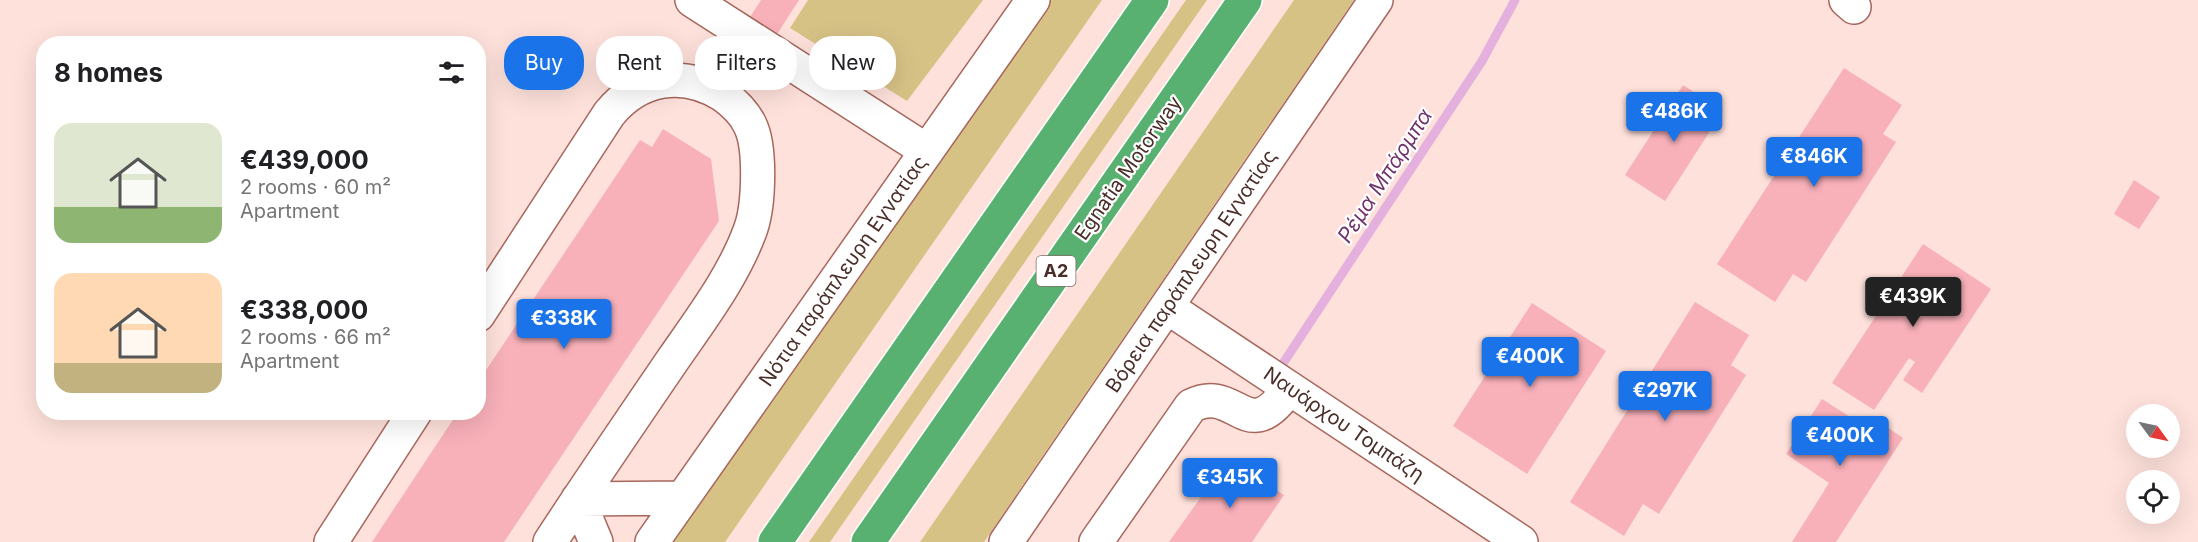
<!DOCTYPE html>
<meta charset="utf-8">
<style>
:root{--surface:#fff;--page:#f2f2f2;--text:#202124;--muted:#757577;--accent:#1a73e8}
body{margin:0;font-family:Inter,sans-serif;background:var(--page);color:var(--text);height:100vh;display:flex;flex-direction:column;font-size:22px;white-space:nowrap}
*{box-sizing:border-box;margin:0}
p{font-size:20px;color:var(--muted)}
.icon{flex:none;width:33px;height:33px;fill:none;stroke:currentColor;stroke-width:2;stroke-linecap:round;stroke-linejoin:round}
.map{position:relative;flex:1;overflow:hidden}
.drawer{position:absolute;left:36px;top:36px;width:450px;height:384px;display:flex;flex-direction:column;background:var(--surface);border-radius:24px;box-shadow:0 6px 24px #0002}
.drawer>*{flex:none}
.hud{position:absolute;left:504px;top:36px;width:570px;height:54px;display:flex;gap:12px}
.needle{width:39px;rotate:123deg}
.tools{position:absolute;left:2126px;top:404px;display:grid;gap:12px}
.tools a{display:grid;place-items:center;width:54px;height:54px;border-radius:50%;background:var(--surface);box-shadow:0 6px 24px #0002;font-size:30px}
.price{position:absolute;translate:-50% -51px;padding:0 14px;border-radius:6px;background:var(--accent);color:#fff;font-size:20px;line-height:39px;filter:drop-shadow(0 2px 3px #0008)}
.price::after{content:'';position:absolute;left:50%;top:36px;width:18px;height:14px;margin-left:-9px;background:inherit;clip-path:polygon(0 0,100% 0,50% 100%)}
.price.on{background:#222;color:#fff}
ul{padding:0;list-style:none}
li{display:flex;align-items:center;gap:18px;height:150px;padding:0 18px}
li span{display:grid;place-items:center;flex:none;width:168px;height:120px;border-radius:18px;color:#555}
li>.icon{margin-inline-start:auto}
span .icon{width:72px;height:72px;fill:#fffc;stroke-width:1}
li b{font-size:26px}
h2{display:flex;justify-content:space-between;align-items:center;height:72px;padding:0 18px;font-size:26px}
.pill{padding:0 21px;border-radius:24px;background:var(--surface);box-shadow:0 6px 24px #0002;font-size:21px;line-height:54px}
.pill.on{background:var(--accent);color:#fff}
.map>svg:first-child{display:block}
.green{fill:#d7c286}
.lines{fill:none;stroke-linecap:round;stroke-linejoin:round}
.stream{stroke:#e4b0dd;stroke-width:9}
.building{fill:#f8b0b9}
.minor-casing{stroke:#a7675c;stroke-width:36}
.highway-casing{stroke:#fff;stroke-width:36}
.minor{stroke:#fff;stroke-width:33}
.highway{stroke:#58b170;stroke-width:33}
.labels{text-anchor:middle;stroke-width:4.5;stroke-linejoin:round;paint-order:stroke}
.shield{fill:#fff;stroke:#806d69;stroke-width:1.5}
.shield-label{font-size:18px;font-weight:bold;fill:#4a2e29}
.street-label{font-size:20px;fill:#4a2e29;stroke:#fff}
.water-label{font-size:21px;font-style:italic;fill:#70336b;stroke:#fff}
</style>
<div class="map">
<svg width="2198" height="542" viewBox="0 0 2198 542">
<rect width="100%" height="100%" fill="#fee1db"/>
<path class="green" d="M 808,0 L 983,0 L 907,101 L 790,28 Z
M 1039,0 L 1102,0 L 725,542 L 664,542 Z
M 1186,0 L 1207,0 L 830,542 L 809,542 Z
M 1294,0 L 1354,0 L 984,542 L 920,542 Z"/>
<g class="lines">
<path class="stream" d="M 1280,368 L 1482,61 L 1515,0"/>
</g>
<path class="building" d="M 761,0 L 799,0 L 772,42 L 745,25 Z
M 1844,68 L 1902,105 L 1883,134 L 1896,142 L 1806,282 L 1793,274 L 1775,302 L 1717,264 Z
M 1683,85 L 1723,111 L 1665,201 L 1625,175 Z
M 663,129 L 711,159 L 719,221 L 504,542 L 372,542 L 458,412 L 478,412 L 478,382 L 640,140 L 652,147 Z
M 2134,180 L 2160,197 L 2139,229 L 2114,214 Z
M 1923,244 L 1991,289 L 1922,393 L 1903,380 L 1915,362 L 1909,358 L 1874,410 L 1832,383 Z
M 1695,302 L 1749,335 L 1731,365 L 1746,375 L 1659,514 L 1643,504 L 1624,536 L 1570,502 Z
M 1532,303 L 1606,351 L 1527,474 L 1453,426 Z
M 1822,399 L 1866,427 L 1872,417 L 1903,438 L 1836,542 L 1792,542 L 1829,483 L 1786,454 Z
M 1228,459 L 1284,495 L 1252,542 L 1169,542 Z"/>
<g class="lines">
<defs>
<path id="minor" d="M 692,0 L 927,151
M 1846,0 L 1854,7
M 1167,307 L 1521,542
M 478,315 L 609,114 C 639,77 683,70 723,95 C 734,103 744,112 750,125 C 761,147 759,204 751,228 C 734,276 701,319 672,361 C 631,421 590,481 550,542
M 331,542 L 415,412
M 596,542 L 578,499 L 683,498
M 652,542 L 1033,0
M 1006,542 L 1376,0
M 1096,542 L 1191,406 C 1237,382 1246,451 1289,388"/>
<path id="highway" d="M 775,542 L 1152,0
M 868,542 L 1245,0"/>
</defs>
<use href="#minor" class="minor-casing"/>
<use href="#highway" class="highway-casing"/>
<use href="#minor" class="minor"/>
<use href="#highway" class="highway"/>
</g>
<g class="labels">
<rect class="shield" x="1036.5" y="256" width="39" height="30" rx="4.5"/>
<g class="shield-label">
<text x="1056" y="277">Α2</text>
</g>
<g class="street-label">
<text transform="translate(1128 168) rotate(-55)" y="7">Egnatia Motorway</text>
<text transform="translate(843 271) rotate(-55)" y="7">Νότια παράπλευρη Εγνατίας</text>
<text transform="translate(1191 271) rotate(-56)" y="7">Βόρεια παράπλευρη Εγνατίας</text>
<text transform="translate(1344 424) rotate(34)" y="7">Ναυάρχου Τομπάζη</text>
</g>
<g class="water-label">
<text transform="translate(1385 176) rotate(-57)" y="7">Ρέμα Μπάρμπα</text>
</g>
</g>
</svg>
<div class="tools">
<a><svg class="needle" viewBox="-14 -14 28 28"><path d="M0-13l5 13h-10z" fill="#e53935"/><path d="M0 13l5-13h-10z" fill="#757577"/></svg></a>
<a><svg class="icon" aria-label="locate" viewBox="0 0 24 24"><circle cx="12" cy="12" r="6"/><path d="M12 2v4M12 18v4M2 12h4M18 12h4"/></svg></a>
</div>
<b class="price" style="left:1674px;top:143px">€486K</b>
<b class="price" style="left:1814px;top:188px">€846K</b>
<b class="price on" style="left:1913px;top:328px">€439K</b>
<b class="price" style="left:564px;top:350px">€338K</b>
<b class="price" style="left:1530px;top:388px">€400K</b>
<b class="price" style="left:1665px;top:422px">€297K</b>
<b class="price" style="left:1840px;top:467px">€400K</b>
<b class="price" style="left:1230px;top:509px">€345K</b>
<div class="hud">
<a class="pill on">Buy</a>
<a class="pill">Rent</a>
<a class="pill">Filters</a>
<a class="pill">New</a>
</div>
<section class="drawer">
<h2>8 homes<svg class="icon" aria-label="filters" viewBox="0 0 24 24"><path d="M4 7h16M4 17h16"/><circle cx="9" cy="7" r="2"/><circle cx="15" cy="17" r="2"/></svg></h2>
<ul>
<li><span style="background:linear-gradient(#dfe7d0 70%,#8fb573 0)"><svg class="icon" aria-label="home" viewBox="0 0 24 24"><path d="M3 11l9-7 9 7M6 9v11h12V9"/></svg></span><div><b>€439,000</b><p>2 rooms · 60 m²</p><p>Apartment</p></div></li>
<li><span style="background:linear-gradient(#ffd9b3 75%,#c2b280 0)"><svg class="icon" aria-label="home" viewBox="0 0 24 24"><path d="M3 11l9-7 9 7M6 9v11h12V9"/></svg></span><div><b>€338,000</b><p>2 rooms · 66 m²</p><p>Apartment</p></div></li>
</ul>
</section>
</div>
